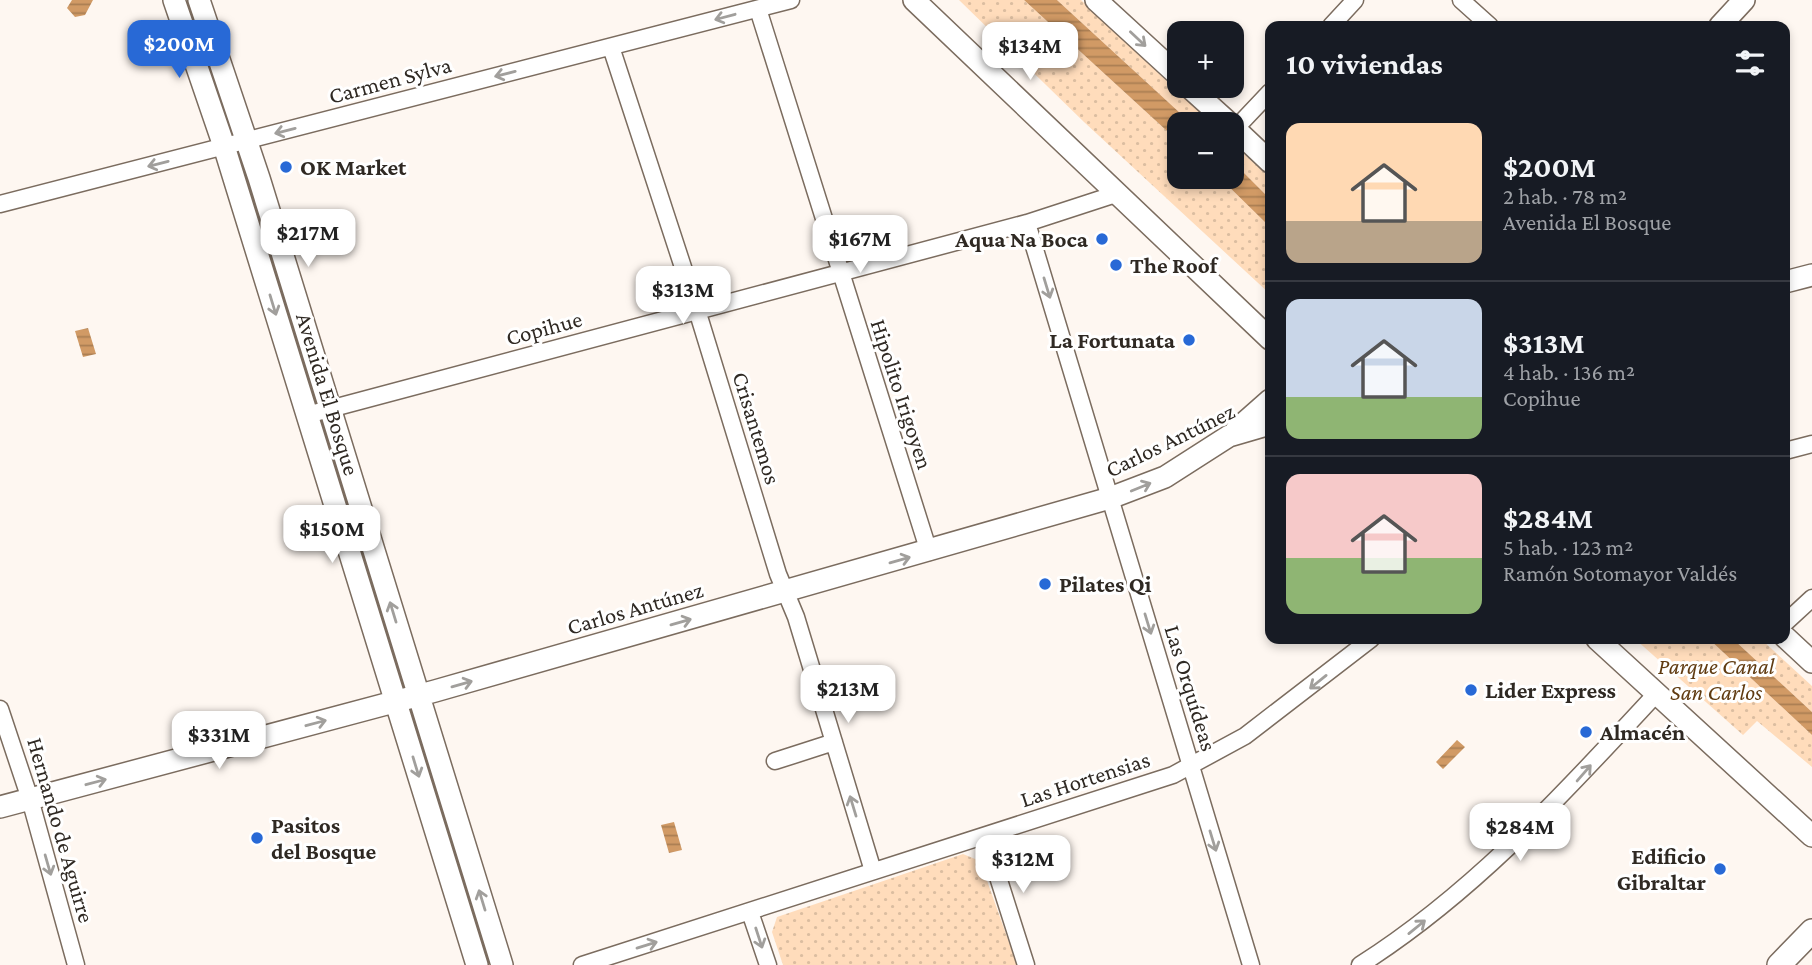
<!DOCTYPE html>
<html lang="es">
<meta charset="utf-8">
<style>
:root{--surface:#171b24;--page:#242831;--text:#f1f3f6;--muted:#9ea1a6;--line:#363941;--accent:#2869d6}
body{margin:0;font-family:"Crimson Pro",serif;background:var(--page);color:var(--text);height:100vh;display:flex;flex-direction:column;font-size:26px;white-space:nowrap}
*{box-sizing:border-box;margin:0}
p{font-size:23px;color:var(--muted)}
.icon{flex:none;width:38px;height:38px;fill:none;stroke:currentColor;stroke-width:2;stroke-linecap:round;stroke-linejoin:round}
.map{position:relative;flex:1;overflow:hidden}
.details{position:absolute;left:1265px;top:21px;width:525px;height:623px;display:flex;flex-direction:column;background:var(--surface);border-radius:14px;box-shadow:0 4px 10px #0003}
.details>*{flex:none}
.buttons{position:absolute;left:1167px;top:21px;display:grid;gap:14px}
.buttons a{display:grid;place-items:center;width:77px;height:77px;border-radius:14px;background:var(--surface);box-shadow:0 4px 10px #0003;font-size:35px}
.price{position:absolute;translate:-50% -60px;padding:0 16px;border-radius:14px;background:#fff;color:#222;font-size:23px;line-height:46px;filter:drop-shadow(0 2px 4px #0008)}
.price::after{content:'';position:absolute;left:50%;top:42px;width:21px;height:16px;margin-left:-10px;background:inherit;clip-path:polygon(0 0,100% 0,50% 100%)}
.price.active{background:var(--accent);color:#fff}
ul{padding:0;list-style:none}
li{display:flex;align-items:center;gap:21px;height:175px;padding:0 21px}
li+li{border-top:2px solid var(--line)}
li span{display:grid;place-items:center;flex:none;width:196px;height:140px;border-radius:14px;color:#555}
li>.icon{margin-inline-start:auto}
span .icon{width:84px;height:84px;fill:#fffc;stroke-width:1}
li b{font-size:30px}
h2{display:flex;justify-content:space-between;align-items:center;height:84px;padding:0 21px;font-size:30px}
.map>svg:first-child{display:block}
.grass{fill:url(#grass-tufts)}
.park{fill:url(#park-dots)}
.water{fill:url(#water-rules)}
.lines{fill:none;stroke-linecap:round;stroke-linejoin:round}
.street-casing{stroke:#7b6c5f;stroke-width:19}
.secondary-casing{stroke:#7b6c5f;stroke-width:24}
.primary-casing{stroke:#7b6c5f;stroke-width:26}
.street{stroke:#fff;stroke-width:16}
.secondary{stroke:#fff;stroke-width:21}
.primary{stroke:#fff;stroke-width:23}
.oneway{stroke:#a19f9c}
.poi-dot{fill:#2869d6;stroke:#fff;stroke-width:2.5}
.labels{text-anchor:middle;stroke-width:6;stroke-linejoin:round;paint-order:stroke}
.street-label{font-size:23px;fill:#2f2923;stroke:#fff}
.poi-label{font-size:23px;font-weight:bold;fill:#2f2923;stroke:#fff;text-anchor:start}
.park-label{font-size:23px;font-style:italic;fill:#603b11;stroke:#fff}
</style>
<div class="map">
<svg width="1812" height="965" viewBox="0 0 1812 965">
<defs>
<pattern id="grass-tufts" width="24" height="20" patternUnits="userSpaceOnUse" patternTransform="scale(1.75)"><rect width="24" height="20" fill="#ffdcbb"/><path d="M3 7l-1-3M5 7V3M7 7l1-3M15 17l-1-3M17 17v-4M19 17l1-3" fill="none" stroke="#dbbda0"/></pattern>
<pattern id="park-dots" width="8" height="8" patternUnits="userSpaceOnUse" patternTransform="scale(1.75)"><rect width="8" height="8" fill="#ffdcbb"/><path d="M2 2h.1M6 6h.1" fill="none" stroke="#dbbda0" stroke-width="1.8" stroke-linecap="round"/></pattern>
<pattern id="water-rules" width="6" height="5" patternUnits="userSpaceOnUse" patternTransform="scale(1.75)"><rect width="6" height="5" fill="#d19a65"/><path d="M0 2.5h6" fill="none" stroke="#aa7e53"/></pattern>
</defs>
<rect width="100%" height="100%" fill="#fef7f1"/>
<path class="grass" d="M 189,0 L 365,546 L 495,965 L 486,965 L 234,158 Z"/>
<path class="park" d="M 959,0 L 1024,0 L 1179,142 L 1180,177 L 1219,177 L 1270,227 L 1270,294 L 1084,122 Z
M 1057,0 L 1081,0 L 1212,124 L 1192,124 Z
M 1232,143 L 1270,178 L 1270,199 L 1232,161 Z
M 1635,639 L 1709,639 L 1812,735 L 1812,767 L 1757,721 L 1743,735 Z
M 1733,639 L 1761,639 L 1812,686 L 1812,712 Z
M 963,854 L 980,861 L 1017,965 L 783,965 L 772,932 L 777,917 Z"/>
<path class="water" d="M 72,0 L 93,0 L 85,15 L 75,17 L 67,8 Z
M 1024,0 L 1057,0 L 1192,124 L 1180,124 L 1179,142 Z
M 1232,161 L 1270,199 L 1270,227 L 1219,177 L 1232,177 Z
M 88,328 L 96,354 L 83,357 L 75,331 Z
M 1709,639 L 1733,639 L 1812,712 L 1812,735 Z
M 1457,740 L 1465,747 L 1443,769 L 1436,762 Z
M 674,822 L 682,850 L 669,853 L 661,825 Z"/>
<g class="lines">
<defs>
<path id="street" d="M 1461,0 L 1490,26
M 758,9 L 929,552
M 1331,26 L 1355,0
M 611,47 L 697,310 L 778,574 L 796,617 L 873,871
M 1235,129 L 1270,92
M 0,204 L 791,0
M 1027,223 L 1251,965
M 307,415 L 1027,223 L 1116,194
M 1785,451 L 1812,444
M 1785,623 L 1812,598
M 0,709 L 30,799 L 76,965
M 775,761 L 834,742
M 985,836 L 1026,965
M 750,912 L 768,965
M 582,965 L 1173,775 L 1245,736 L 1371,639
M 1360,965 C 1475,892 1564,793 1656,694"/>
<path id="secondary" d="M 174,0 L 224,146 L 477,965
M 199,0 L 259,178 L 502,965
M 914,0 L 1270,339
M 1096,0 L 1180,77
M 1720,26 L 1744,0
M 1188,86 L 1230,124
M 1232,126 L 1270,162
M 1785,282 L 1812,275
M 1236,430 L 1270,400
M 1785,637 L 1812,662
M 1597,639 L 1812,836
M 0,807 L 435,691 L 1110,498 L 1165,477 L 1229,436 L 1270,424"/>
<path id="primary" d="M 1779,965 L 1812,931"/>
</defs>
<use href="#street" class="street-casing"/>
<use href="#secondary" class="secondary-casing"/>
<use href="#primary" class="primary-casing"/>
<use href="#street" class="street"/>
<use href="#secondary" class="secondary"/>
<use href="#primary" class="primary"/>
</g>
<defs><path id="oneway-shaft" d="M-6 0H5M1.5-3L5.5 0L1.5 3" fill="none" stroke-width="1.6" stroke-linecap="round" stroke-linejoin="round" transform="scale(1.75)"/></defs>
<g class="oneway">
<use href="#oneway-shaft" transform="translate(725 17) rotate(165)"/>
<use href="#oneway-shaft" transform="translate(1138 39) rotate(43)"/>
<use href="#oneway-shaft" transform="translate(505 74) rotate(166)"/>
<use href="#oneway-shaft" transform="translate(285 131) rotate(166)"/>
<use href="#oneway-shaft" transform="translate(158 164) rotate(166)"/>
<use href="#oneway-shaft" transform="translate(1047 288) rotate(73)"/>
<use href="#oneway-shaft" transform="translate(273 305) rotate(73)"/>
<use href="#oneway-shaft" transform="translate(1141 487) rotate(-22)"/>
<use href="#oneway-shaft" transform="translate(900 560) rotate(-16)"/>
<use href="#oneway-shaft" transform="translate(393 612) rotate(-107)"/>
<use href="#oneway-shaft" transform="translate(681 622) rotate(-16)"/>
<use href="#oneway-shaft" transform="translate(1148 624) rotate(73)"/>
<use href="#oneway-shaft" transform="translate(1318 682) rotate(141)"/>
<use href="#oneway-shaft" transform="translate(462 684) rotate(-16)"/>
<use href="#oneway-shaft" transform="translate(316 723) rotate(-15)"/>
<use href="#oneway-shaft" transform="translate(416 767) rotate(73)"/>
<use href="#oneway-shaft" transform="translate(1584 773) rotate(-49)"/>
<use href="#oneway-shaft" transform="translate(96 782) rotate(-15)"/>
<use href="#oneway-shaft" transform="translate(853 806) rotate(-107)"/>
<use href="#oneway-shaft" transform="translate(1213 841) rotate(73)"/>
<use href="#oneway-shaft" transform="translate(48 865) rotate(74)"/>
<use href="#oneway-shaft" transform="translate(482 900) rotate(-107)"/>
<use href="#oneway-shaft" transform="translate(1417 927) rotate(-39)"/>
<use href="#oneway-shaft" transform="translate(759 938) rotate(72)"/>
<use href="#oneway-shaft" transform="translate(647 945) rotate(-17)"/>
</g>
<g class="poi-dot">
<circle cx="286" cy="167" r="7"/>
<circle cx="1102" cy="239" r="7"/>
<circle cx="1116" cy="265" r="7"/>
<circle cx="1189" cy="340" r="7"/>
<circle cx="1045" cy="584" r="7"/>
<circle cx="1471" cy="690" r="7"/>
<circle cx="1586" cy="732" r="7"/>
<circle cx="257" cy="838" r="7"/>
<circle cx="1720" cy="869" r="7"/>
</g>
<g class="labels">
<g class="street-label">
<text transform="translate(390 80) rotate(-15)" y="8">Carmen Sylva</text>
<text transform="translate(544 328) rotate(-15)" y="8">Copihue</text>
<text transform="translate(328 394) rotate(73)" y="8">Avenida El Bosque</text>
<text transform="translate(902 394) rotate(72)" y="8">Hipolito Irigoyen</text>
<text transform="translate(757 428) rotate(73)" y="8">Crisantemos</text>
<text transform="translate(1170 440) rotate(-26)" y="8">Carlos Antúnez</text>
<text transform="translate(635 608) rotate(-16)" y="8">Carlos Antúnez</text>
<text transform="translate(1191 688) rotate(73)" y="8">Las Orquídeas</text>
<text transform="translate(1085 779) rotate(-18)" y="8">Las Hortensias</text>
<text transform="translate(61 830) rotate(74)" y="8">Hernando de Aguirre</text>
</g>
<g class="poi-label">
<text x="300" y="175">OK Market</text>
<text x="1088" y="247" text-anchor="end">Aqua Na Boca</text>
<text x="1130" y="273">The Roof</text>
<text x="1175" y="348" text-anchor="end">La Fortunata</text>
<text x="1059" y="592">Pilates Qi</text>
<text x="1485" y="698">Lider Express</text>
<text x="1600" y="740">Almacén</text>
<text x="271" y="833">Pasitos<tspan x="271" dy="26">del Bosque</tspan></text>
<text x="1706" y="864" text-anchor="end">Edificio<tspan x="1706" dy="26">Gibraltar</tspan></text>
</g>
<g class="park-label">
<text x="1716" y="674">Parque Canal<tspan x="1716" dy="26">San Carlos</tspan></text>
</g>
</g>
</svg>
<div class="buttons">
<a>+</a>
<a>−</a>
</div>
<b class="price active" style="left:179px;top:80px">$200M</b>
<b class="price" style="left:1030px;top:82px">$134M</b>
<b class="price" style="left:308px;top:269px">$217M</b>
<b class="price" style="left:860px;top:275px">$167M</b>
<b class="price" style="left:683px;top:326px">$313M</b>
<b class="price" style="left:332px;top:565px">$150M</b>
<b class="price" style="left:848px;top:725px">$213M</b>
<b class="price" style="left:219px;top:771px">$331M</b>
<b class="price" style="left:1520px;top:863px">$284M</b>
<b class="price" style="left:1023px;top:895px">$312M</b>
<section class="details">
<h2>10 viviendas<svg class="icon" aria-label="filters" viewBox="0 0 24 24"><path d="M4 7h16M4 17h16"/><circle cx="9" cy="7" r="2"/><circle cx="15" cy="17" r="2"/></svg></h2>
<ul>
<li><span style="background:linear-gradient(#ffd9b3 70%,#b9a48a 0)"><svg class="icon" aria-label="home" viewBox="0 0 24 24"><path d="M3 11l9-7 9 7M6 9v11h12V9"/></svg></span><div><b>$200M</b><p>2 hab. · 78 m²</p><p>Avenida El Bosque</p></div></li>
<li><span style="background:linear-gradient(#c9d6e8 70%,#8fb573 0)"><svg class="icon" aria-label="home" viewBox="0 0 24 24"><path d="M3 11l9-7 9 7M6 9v11h12V9"/></svg></span><div><b>$313M</b><p>4 hab. · 136 m²</p><p>Copihue</p></div></li>
<li><span style="background:linear-gradient(#f6c9c9 60%,#8fb573 0)"><svg class="icon" aria-label="home" viewBox="0 0 24 24"><path d="M3 11l9-7 9 7M6 9v11h12V9"/></svg></span><div><b>$284M</b><p>5 hab. · 123 m²</p><p>Ramón Sotomayor Valdés</p></div></li>
</ul>
</section>
</div>
